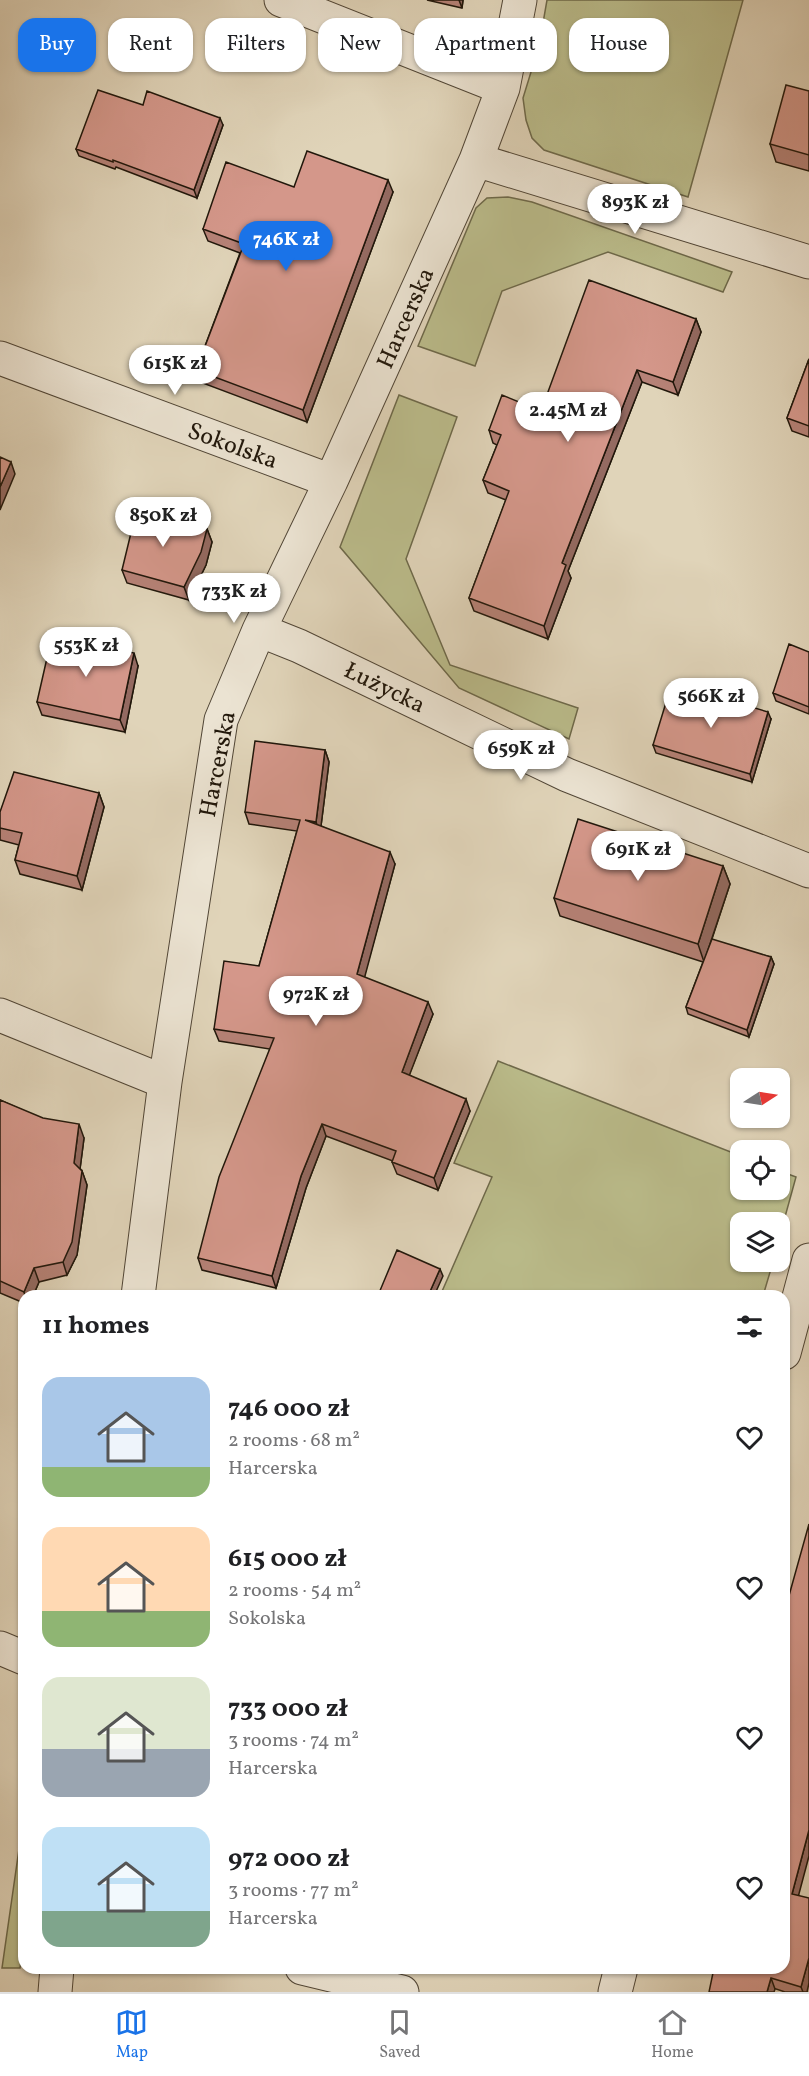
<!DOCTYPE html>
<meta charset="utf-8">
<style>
:root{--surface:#fff;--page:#f6f6f6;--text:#202124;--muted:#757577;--line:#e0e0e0;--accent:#1a73e8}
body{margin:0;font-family:Vollkorn,serif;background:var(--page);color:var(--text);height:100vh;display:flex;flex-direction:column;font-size:22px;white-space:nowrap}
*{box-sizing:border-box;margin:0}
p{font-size:20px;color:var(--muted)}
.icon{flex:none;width:33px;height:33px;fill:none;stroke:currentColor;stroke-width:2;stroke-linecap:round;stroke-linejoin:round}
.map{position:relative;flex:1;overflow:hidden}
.side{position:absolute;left:18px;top:1290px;width:772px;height:684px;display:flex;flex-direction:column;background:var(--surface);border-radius:18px;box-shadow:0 2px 4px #0004}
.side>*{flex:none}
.hud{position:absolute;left:18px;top:18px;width:774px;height:54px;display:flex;gap:12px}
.needle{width:39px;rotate:78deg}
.buttons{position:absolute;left:730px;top:1068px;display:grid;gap:12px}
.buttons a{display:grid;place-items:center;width:60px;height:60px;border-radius:12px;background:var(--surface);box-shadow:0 2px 4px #0004;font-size:30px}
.price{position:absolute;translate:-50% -51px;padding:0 14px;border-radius:21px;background:#fff;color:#222;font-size:20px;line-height:39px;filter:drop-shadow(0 2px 3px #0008)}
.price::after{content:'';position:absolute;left:50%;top:36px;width:18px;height:14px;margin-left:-9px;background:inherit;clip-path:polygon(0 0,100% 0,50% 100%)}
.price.current{background:var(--accent);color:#fff}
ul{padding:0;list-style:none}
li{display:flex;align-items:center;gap:18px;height:150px;padding:0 24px}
li span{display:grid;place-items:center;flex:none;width:168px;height:120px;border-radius:18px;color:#555}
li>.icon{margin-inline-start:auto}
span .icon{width:72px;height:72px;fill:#fffc;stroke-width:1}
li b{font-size:26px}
h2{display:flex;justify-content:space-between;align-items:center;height:72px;padding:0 24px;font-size:26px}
.tag{padding:0 21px;border-radius:18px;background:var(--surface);box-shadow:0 2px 4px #0004;font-size:21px;line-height:54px}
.tag.current{background:var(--accent);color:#fff}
.tab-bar{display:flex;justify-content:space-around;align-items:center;height:84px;border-top:2px solid var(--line);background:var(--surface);font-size:16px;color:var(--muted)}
.tab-bar a{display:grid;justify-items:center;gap:3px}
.tab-bar .current{color:var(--accent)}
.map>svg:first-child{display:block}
.green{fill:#babb8a;stroke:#6e694a;stroke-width:1.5}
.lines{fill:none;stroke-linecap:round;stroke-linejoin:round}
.minor-casing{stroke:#514636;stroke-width:35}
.minor{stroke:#ebe3d2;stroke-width:33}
.wall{fill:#b68277;stroke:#21170b;stroke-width:1.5}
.shaded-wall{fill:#946a61;stroke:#21170b;stroke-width:1.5}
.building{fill:#d4978a;stroke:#21170b;stroke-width:1.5}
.labels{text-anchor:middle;stroke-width:4.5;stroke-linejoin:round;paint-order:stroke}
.street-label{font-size:24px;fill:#21170b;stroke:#ebe3d2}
</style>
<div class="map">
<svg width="809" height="1992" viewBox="0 0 809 1992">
<rect width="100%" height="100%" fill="#e0d4b9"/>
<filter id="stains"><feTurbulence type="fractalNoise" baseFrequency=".00333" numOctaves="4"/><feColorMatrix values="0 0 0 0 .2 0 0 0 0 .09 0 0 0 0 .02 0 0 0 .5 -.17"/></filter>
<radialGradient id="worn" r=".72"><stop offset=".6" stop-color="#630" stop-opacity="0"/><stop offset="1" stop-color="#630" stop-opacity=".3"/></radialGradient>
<path class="green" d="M 547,0 L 743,0 L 688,197 L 544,150 L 532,138 L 526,120 L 523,98 L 539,46 Z
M 508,197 L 532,202 L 732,272 L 723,292 L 608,252 L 502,291 L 475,366 L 418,346 L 476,208 L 487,198 Z
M 399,395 L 457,417 L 406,559 L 450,665 L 578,708 L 569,739 L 459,688 L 340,547 Z
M 498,1061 L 741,1156 L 741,1190 L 780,1190 L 780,1171 L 796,1177 L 780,1235 L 780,1222 L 741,1222 L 741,1262 L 773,1262 L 763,1296 L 440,1296 L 492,1177 L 454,1163 Z
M 24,1814 L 24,1937 L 20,1968 L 2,1968 Z"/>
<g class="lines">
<defs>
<path id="minor" d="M 281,0 L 503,88
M 476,160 L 809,262
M 0,358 L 331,481
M 259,630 L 299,646 L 567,775 L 809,871
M 0,1015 L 165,1082
M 138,1296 L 165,1082 L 221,720 L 259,630 L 331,481 L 476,160 L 503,88 L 520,0
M 784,1353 L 809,1260
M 0,1648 L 24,1658
M 302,1968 L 402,1992
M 55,1992 L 57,1968
M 615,1992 L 621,1968"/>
</defs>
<use href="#minor" class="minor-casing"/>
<use href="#minor" class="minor"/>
</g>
<path class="wall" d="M 427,0 L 463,0 L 462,8 Z
M 809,91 L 809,171 L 776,162 L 770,144 Z
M 143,105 L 223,125 L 197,198 L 116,167 L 115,169 L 79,156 L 76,149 Z
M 294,187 L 393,192 L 307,422 L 200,382 L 196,370 L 240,253 L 208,241 L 203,229 Z
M 696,319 L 701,332 L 678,395 L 642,382 L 568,571 L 571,578 L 548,639 L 474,611 L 469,598 L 506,500 L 488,493 L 483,480 L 497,445 L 493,443 L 489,430 L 541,411 Z
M 809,359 L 809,437 L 792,431 L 787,418 Z
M 178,523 L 207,529 L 212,542 L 206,565 L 189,600 L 127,583 L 122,570 Z
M 809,652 L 809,714 L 776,701 L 773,693 Z
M 138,666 L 125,732 L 42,715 L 37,702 Z
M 771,719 L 752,782 L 656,753 L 653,745 Z
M 325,750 L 329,762 L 321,826 L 395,864 L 364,977 L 433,1014 L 409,1075 L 470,1111 L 438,1190 L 397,1174 L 392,1162 L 393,1161 L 326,1136 L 306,1188 L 276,1288 L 202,1270 L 198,1258 L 270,1049 L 219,1041 L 214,1029 L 259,966 L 297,831 L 249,824 L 245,812 Z
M 99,793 L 104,807 L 82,890 L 20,874 L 15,860 L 19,845 L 0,840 L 0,812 Z
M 723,866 L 730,884 L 711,942 L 771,957 L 774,964 L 749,1037 L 688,1014 L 686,1007 L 703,962 L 560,916 L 554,898 Z
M 0,1100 L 84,1138 L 80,1169 L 82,1171 L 87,1185 L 77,1255 L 67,1275 L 39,1282 L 33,1296 L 24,1296 L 24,1303 L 0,1293 Z
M 799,1896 L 807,1992 L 785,1992 L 714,1968 Z"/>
<path class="shaded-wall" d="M 459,0 L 463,0 L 462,8 Z
M 220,118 L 223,125 L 197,198 L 194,190 Z
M 388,180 L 393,192 L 307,422 L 303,410 Z
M 696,319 L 701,332 L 678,395 L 673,382 Z
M 637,370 L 642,382 L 568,571 L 571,578 L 548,639 L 544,626 L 562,563 Z
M 11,462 L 15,474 L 0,510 L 0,487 Z
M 207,529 L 212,542 L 206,565 L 189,600 L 184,587 Z
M 134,653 L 138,666 L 125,732 L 120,720 Z
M 768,712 L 771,719 L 752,782 L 750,774 Z
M 325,750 L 329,762 L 320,834 L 316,822 Z
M 99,793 L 104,807 L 82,890 L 77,876 Z
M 390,852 L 395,864 L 362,987 L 357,974 Z
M 723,866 L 730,884 L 704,962 L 698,944 Z
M 771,957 L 774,964 L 749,1037 L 747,1030 Z
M 428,1002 L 433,1014 L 406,1084 L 402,1072 Z
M 466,1099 L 470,1111 L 438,1190 L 434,1178 Z
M 79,1124 L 84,1138 L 79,1177 L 74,1163 Z
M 322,1124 L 326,1136 L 306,1188 L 276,1288 L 272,1276 L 301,1176 Z
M 82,1171 L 87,1185 L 77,1255 L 67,1275 L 63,1262 Z
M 34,1268 L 39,1282 L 33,1296 L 25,1296 L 24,1292 Z
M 440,1269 L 443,1276 L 434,1296 L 428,1296 Z
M 809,1830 L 809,1856 L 796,1905 L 792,1894 Z
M 809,1958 L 809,1983 L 807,1992 L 803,1992 L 801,1987 Z
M 771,1978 L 775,1989 L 774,1992 L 767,1992 Z"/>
<path class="building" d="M 786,85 L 809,91 L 809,155 L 770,144 Z
M 98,90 L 143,105 L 147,91 L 220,118 L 194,190 L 113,160 L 113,162 L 76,149 Z
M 307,151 L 388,180 L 303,410 L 196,370 L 244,244 L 203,229 L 226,162 L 294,187 Z
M 589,280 L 696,319 L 673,382 L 637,370 L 562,563 L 566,565 L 544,626 L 469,598 L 509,491 L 483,480 L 501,435 L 489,430 L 502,395 L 541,411 Z
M 809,359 L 809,426 L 787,418 Z
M 0,457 L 11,462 L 0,487 Z
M 137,508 L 176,518 L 176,522 L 207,529 L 201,552 L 184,587 L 122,570 Z
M 52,636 L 134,653 L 120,720 L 37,702 Z
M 789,644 L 809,652 L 809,707 L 773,693 Z
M 672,683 L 768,712 L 750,774 L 653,745 Z
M 255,741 L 325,750 L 316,822 L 305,820 L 390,852 L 357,974 L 428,1002 L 402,1072 L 466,1099 L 434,1178 L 392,1162 L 396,1151 L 322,1124 L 301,1176 L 272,1276 L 198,1258 L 219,1177 L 274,1038 L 214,1029 L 224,961 L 259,966 L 300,820 L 245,812 Z
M 14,772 L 99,793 L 77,876 L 15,860 L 22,833 L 0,828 L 0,812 Z
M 578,819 L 723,866 L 698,944 L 554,898 Z
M 712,939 L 771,957 L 747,1030 L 686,1007 Z
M 0,1100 L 43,1118 L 79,1124 L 74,1163 L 82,1171 L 72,1242 L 63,1262 L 34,1268 L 24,1292 L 0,1281 Z
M 397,1250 L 440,1269 L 428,1296 L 386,1296 L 379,1293 Z
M 809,1524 L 809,1830 L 792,1894 L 809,1898 L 809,1958 L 801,1987 L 771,1978 L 767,1992 L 709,1992 L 714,1968 L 784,1968 L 784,1610 L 785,1610 Z"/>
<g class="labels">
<g class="street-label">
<text transform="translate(405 318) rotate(-66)" y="8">Harcerska</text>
<text transform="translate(233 445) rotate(20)" y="8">Sokolska</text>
<text transform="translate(385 687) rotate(26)" y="8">Łużycka</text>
<text transform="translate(217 764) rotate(-79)" y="8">Harcerska</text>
</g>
</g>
<rect width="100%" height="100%" filter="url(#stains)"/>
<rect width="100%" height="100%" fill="url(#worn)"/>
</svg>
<div class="buttons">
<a><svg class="needle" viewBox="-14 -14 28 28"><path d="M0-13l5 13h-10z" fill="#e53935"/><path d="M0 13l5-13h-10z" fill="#757577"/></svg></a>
<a><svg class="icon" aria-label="locate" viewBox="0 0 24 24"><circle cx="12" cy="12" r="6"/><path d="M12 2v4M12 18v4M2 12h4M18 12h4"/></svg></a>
<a><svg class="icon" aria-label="layers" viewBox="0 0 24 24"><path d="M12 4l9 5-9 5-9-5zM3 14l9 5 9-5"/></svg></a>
</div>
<b class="price" style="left:635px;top:235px">893K zł</b>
<b class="price current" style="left:286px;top:272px">746K zł</b>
<b class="price" style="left:175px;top:396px">615K zł</b>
<b class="price" style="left:568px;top:443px">2.45M zł</b>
<b class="price" style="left:163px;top:548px">850K zł</b>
<b class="price" style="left:234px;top:624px">733K zł</b>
<b class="price" style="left:86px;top:678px">553K zł</b>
<b class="price" style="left:711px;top:729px">566K zł</b>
<b class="price" style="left:521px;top:781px">659K zł</b>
<b class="price" style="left:638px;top:882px">691K zł</b>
<b class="price" style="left:316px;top:1027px">972K zł</b>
<div class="hud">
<a class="tag current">Buy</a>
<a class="tag">Rent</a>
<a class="tag">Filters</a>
<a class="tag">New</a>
<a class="tag">Apartment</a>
<a class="tag">House</a>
</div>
<section class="side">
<h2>11 homes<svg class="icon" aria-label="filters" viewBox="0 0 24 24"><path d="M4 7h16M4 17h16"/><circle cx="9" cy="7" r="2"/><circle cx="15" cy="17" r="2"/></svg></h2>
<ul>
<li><span style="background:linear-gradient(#a9c7e8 75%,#8fb573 0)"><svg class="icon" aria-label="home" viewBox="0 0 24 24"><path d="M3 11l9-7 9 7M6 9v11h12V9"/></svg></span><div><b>746 000 zł</b><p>2 rooms · 68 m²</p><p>Harcerska</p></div><svg class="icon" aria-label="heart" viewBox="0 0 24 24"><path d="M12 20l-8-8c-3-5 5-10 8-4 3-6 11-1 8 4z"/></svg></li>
<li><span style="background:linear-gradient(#ffd9b3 70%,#8fb573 0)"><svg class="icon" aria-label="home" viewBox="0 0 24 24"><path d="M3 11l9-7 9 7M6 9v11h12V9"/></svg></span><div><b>615 000 zł</b><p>2 rooms · 54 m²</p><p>Sokolska</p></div><svg class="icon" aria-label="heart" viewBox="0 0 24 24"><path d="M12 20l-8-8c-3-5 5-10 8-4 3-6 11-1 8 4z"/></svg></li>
<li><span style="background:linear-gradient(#dfe7d0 60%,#9aa5b1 0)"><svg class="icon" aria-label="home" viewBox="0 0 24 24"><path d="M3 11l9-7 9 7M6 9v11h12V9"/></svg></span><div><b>733 000 zł</b><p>3 rooms · 74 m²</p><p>Harcerska</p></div><svg class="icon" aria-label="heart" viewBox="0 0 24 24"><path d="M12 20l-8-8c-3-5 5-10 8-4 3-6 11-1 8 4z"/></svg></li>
<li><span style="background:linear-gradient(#bfe0f5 70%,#7fa58c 0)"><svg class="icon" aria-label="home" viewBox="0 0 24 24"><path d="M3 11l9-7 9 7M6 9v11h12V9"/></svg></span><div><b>972 000 zł</b><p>3 rooms · 77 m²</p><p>Harcerska</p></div><svg class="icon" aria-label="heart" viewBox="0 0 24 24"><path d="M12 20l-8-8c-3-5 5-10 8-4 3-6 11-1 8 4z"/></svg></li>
</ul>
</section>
</div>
<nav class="tab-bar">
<a class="current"><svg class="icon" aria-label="map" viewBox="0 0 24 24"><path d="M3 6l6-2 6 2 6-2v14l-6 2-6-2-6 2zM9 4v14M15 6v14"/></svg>Map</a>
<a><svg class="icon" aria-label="saved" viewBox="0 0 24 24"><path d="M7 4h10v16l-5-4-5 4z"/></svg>Saved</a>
<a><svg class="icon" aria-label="home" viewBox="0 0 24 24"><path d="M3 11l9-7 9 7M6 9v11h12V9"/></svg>Home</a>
</nav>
